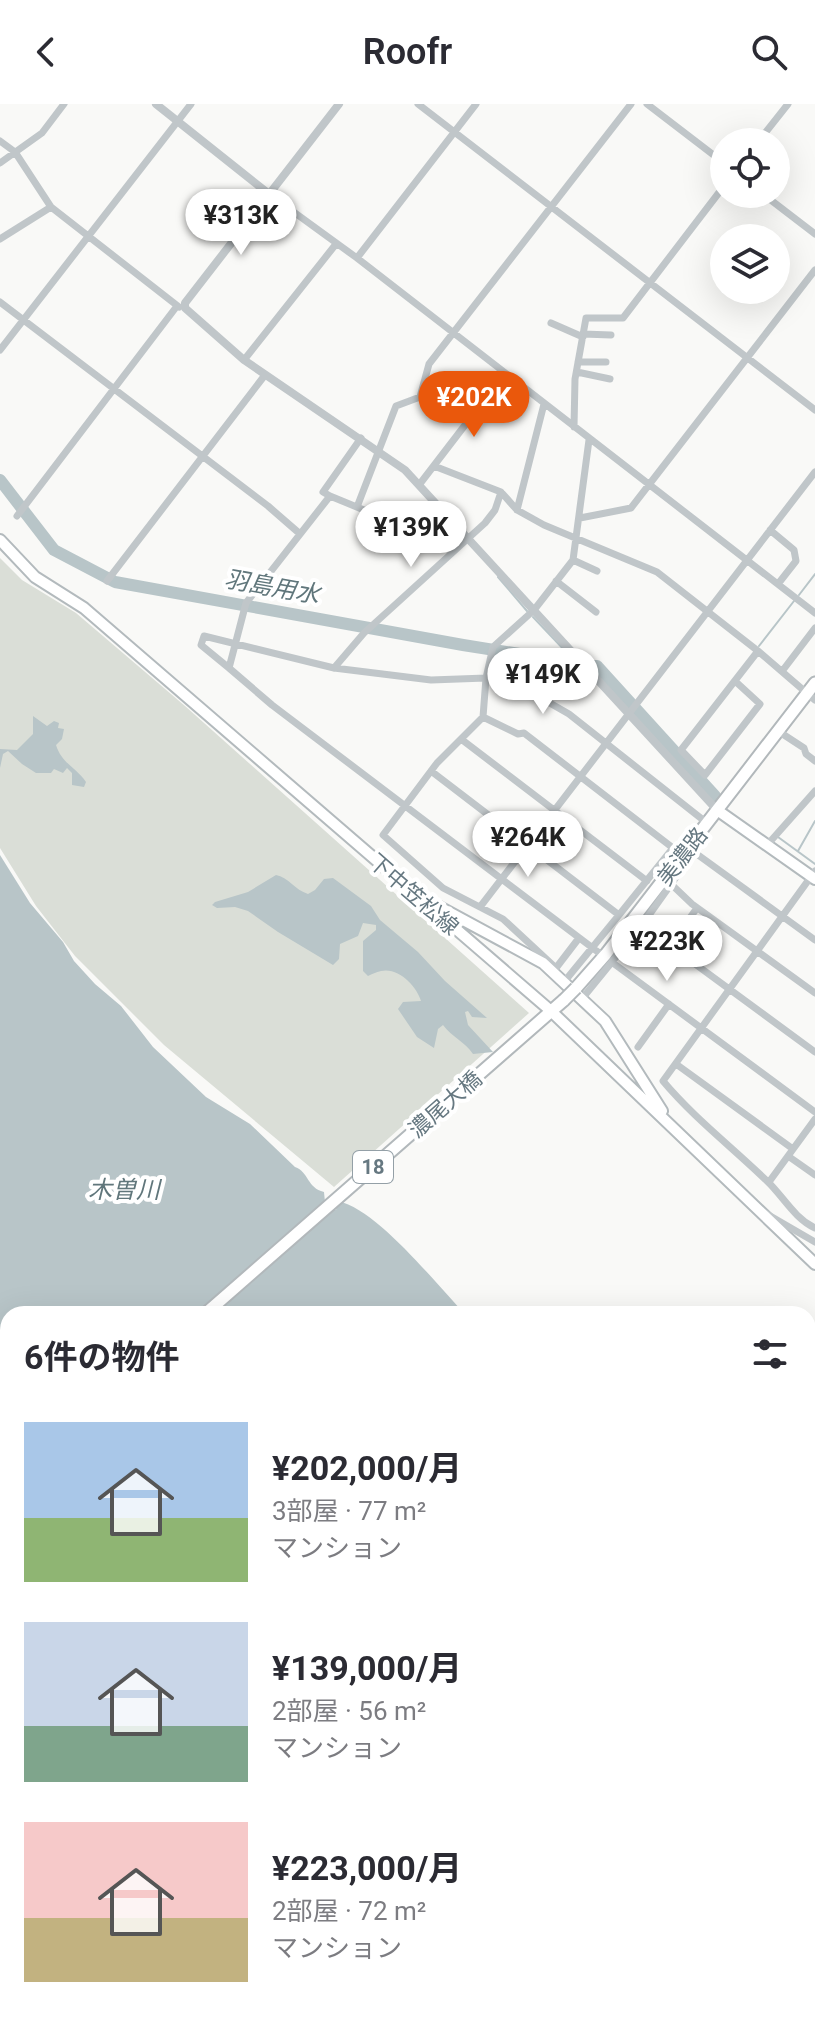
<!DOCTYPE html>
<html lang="ja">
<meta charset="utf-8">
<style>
:root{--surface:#fff;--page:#f2f2f3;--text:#2b2b33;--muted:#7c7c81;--accent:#ea580c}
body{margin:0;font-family:Roboto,"Noto Sans JP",sans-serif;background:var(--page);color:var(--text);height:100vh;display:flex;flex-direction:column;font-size:30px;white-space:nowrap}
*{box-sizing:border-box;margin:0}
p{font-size:26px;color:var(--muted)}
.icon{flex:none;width:44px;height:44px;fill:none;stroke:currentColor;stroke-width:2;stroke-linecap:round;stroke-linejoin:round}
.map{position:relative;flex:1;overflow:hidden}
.details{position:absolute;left:0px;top:1202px;width:816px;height:714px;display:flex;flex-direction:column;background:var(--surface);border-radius:24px 24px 0 0;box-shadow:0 8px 32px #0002}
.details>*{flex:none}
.buttons{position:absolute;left:710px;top:24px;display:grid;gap:16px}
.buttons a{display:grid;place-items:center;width:80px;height:80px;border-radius:50%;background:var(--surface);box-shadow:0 8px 32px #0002;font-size:40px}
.price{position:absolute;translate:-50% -68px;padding:0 18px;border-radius:28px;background:#fff;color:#222;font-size:26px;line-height:52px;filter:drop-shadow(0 2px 4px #0008)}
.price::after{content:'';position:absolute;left:50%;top:48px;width:24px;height:18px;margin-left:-12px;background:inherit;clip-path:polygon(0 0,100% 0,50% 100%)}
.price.current{background:var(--accent);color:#fff}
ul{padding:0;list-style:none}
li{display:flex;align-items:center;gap:24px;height:200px;padding:0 24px}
li span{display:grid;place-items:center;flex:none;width:224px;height:160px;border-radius:0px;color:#555}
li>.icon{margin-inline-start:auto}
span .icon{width:96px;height:96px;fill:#fffc;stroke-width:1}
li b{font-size:34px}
h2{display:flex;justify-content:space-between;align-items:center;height:96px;padding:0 24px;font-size:34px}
header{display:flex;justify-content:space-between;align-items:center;height:104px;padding:0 24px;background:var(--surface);font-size:36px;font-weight:600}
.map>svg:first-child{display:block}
.green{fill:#daded7}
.water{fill:#b8c5c8}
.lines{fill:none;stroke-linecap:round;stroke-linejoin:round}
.stream{stroke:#b8c5c8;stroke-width:2}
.river{stroke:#b8c5c8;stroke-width:12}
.secondary-casing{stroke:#b3babd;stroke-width:14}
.primary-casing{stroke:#b2b8bb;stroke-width:15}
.minor{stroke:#c0c6c9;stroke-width:7}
.tertiary{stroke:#c0c6c9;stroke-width:8}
.secondary{stroke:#fff;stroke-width:10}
.primary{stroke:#fff;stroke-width:11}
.primary-bridge-casing{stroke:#b2b8bb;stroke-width:15;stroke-linecap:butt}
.primary-bridge{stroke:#fff;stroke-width:11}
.labels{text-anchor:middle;stroke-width:8;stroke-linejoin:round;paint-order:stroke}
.shield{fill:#fff;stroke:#94a0a7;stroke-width:2}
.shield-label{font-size:20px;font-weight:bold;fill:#667881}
.street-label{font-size:22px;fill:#667881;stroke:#fff}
.water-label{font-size:24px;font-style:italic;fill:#60767b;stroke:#fff}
</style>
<header><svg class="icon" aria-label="back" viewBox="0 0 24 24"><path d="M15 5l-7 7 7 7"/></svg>Roofr<svg class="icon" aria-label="search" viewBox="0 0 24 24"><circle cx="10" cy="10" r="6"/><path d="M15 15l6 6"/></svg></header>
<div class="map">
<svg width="815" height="1915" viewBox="0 0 815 1915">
<rect width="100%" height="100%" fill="#f9f9f7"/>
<path class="green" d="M 0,454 L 22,476 L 76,509 L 185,602 L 529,909 L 334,1083 L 164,941 L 75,852 L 36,802 L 0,744 Z
M 814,1222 L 815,1224 L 815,1389 L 808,1380 L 808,1228 Z"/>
<path class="water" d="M 33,612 L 47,622 L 54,617 L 59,619 L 58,624 L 64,625 L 62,635 L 56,641 C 62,660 76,663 86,678 L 84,683 L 72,681 L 72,669 L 67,664 L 63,669 L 54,665 L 51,669 L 36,669 L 22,660 L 8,647 L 3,650 L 0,664 L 0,645 L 17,646 L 33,630 Z
M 0,751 L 30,799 L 63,838 L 74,857 L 95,880 L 121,902 L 153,943 L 206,993 L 250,1020 L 295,1063 C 309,1068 307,1084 324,1088 L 325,1098 L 332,1106 L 336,1106 L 338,1097 C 378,1106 436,1180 465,1210 L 8,1210 L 8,1534 L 0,1521 Z
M 276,771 C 288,773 295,786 308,790 L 315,786 L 324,775 L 333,774 L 371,802 L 380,816 L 418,848 L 445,877 L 487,914 L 472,913 L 468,907 L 465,908 L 468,921 L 493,948 L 473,950 C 465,938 452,933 443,921 L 438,925 L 434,944 L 417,933 L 398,905 L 403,898 L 421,897 C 417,883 399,863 381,867 C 376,868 372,870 368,872 L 363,867 L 363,837 L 376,826 L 376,821 L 363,819 L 358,832 L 340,840 L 339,855 L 333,861 L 278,828 L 248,807 L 235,803 L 217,804 L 212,801 L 215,798 L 248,788 Z
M 808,1734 L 815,1747 L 815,1915 L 245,1915 L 239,1908 L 808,1908 Z"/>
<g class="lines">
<path class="stream" d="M 498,473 L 527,507
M 799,491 L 815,470
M 533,513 L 570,552
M 759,542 L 794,497
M 589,556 L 600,561 L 634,599
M 638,604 L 677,646
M 778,733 L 815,760
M 798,747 L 815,717"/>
<path class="river" d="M 0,376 L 54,446 L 115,478 L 463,541 L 576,559
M 594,562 L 597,562 L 715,692"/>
<defs>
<path id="secondary" d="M 0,436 L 35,473 L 84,504 L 551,907 L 815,1160
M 717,706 L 815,775
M 430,798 L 543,859 L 605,917 L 662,1007"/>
<path id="primary" d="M 576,884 L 606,850 L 815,579
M 205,1210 L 564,896
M 0,1391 L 8,1384"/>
</defs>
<use href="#secondary" class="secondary-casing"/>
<use href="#primary" class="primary-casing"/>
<path class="minor" d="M 418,0 L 815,306
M 647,0 L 724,59
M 0,37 L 15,48 L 51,103 L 179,203
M 758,38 L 788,0
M 0,59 L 42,29 L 64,0
M 269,90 L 357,154 L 815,509
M 763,90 L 815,130
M 0,135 L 51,103
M 357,154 L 476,0
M 0,198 L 268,402 L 299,429
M 551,219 L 583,233
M 583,230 L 611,231
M 0,246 L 191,0
M 244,256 L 336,140
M 578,258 L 606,258
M 577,268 L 610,275
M 574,323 L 575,275 L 586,214 L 623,214 L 724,82
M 361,334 L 323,388 L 330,392 L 246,499 L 229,564 L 272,601 L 598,848
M 434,362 L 501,388 L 517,406 L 544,421 L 657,468 L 758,547 L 681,646 L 705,671 L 760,600 L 735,577
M 419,381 L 505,269
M 330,392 L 381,413
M 357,403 L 396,302 L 420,293 L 429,260 L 631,0
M 517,406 L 544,300
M 17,412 L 177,202
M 580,414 L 631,404 L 815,166
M 770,426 L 794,446 L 796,457 L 778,480
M 573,456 L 597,467
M 107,477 L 265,271
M 556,477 L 596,508
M 758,547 L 815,596
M 229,564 L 201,541 L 204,532 L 334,564 L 431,576 L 486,574 L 527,586 L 569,610 L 707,719
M 334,564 L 364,529 L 485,419 L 495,406 L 501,388
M 783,566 L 815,524
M 483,613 L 486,574 L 493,543 L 534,506 L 573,456 L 589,336
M 778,627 L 804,644 L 806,650 L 815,657
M 461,635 L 647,777
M 431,667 L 619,811 L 673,744 L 524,629 L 518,630 L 483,613 L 437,659 L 383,731 L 443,784 L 503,815 L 556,864 L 579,834
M 768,740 L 815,687
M 815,767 L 663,977 C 694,1014 732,1043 767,1077 C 783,1092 794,1114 815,1124
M 671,780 L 692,800 L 815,889
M 480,803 L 815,368
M 642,821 L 815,948
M 684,822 L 697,804
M 613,859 L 815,1008
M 564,878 L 619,811
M 581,896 L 642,821 L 694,748 L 815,836
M 638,943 L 669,900
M 676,960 L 793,1045
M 788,1052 L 815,1071
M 769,1078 L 815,1015
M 765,1109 L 815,1138
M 0,1702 L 8,1699
M 0,1719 L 8,1737
M 0,1799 L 8,1817
M 0,1888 L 10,1915
M 58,1908 L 62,1915"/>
<path class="tertiary" d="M 156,0 L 269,90
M 339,0 L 185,199 L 185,204 L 244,256 L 405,366 L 717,706
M 0,1618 L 8,1632
M 170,1908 L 175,1915"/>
<use href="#secondary" class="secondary"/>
<use href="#primary" class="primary"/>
<defs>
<path id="primary-bridge" d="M 564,896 L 576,884"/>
</defs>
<use href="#primary-bridge" class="primary-bridge-casing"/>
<use href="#primary-bridge" class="primary-bridge"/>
</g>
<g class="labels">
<rect class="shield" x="353" y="1047" width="40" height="32" rx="6"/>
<g class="shield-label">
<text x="373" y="1070">18</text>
</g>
<g class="street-label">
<text transform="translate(682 752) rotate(-52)" y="8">美濃路</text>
<text transform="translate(414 790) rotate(41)" y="8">下中笠松線</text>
<text transform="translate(445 1000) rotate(-41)" y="8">濃尾大橋</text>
</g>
<g class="water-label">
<text transform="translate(272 483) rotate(10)" y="8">羽島用水</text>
<text x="124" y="1094">木曽川</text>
</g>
</g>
</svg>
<div class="buttons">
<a><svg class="icon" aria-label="locate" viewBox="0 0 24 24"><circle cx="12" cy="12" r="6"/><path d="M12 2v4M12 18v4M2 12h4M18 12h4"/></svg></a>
<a><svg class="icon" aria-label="layers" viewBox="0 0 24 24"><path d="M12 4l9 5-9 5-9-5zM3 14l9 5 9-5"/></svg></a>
</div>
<b class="price" style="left:241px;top:153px">¥313K</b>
<b class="price current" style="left:474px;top:335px">¥202K</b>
<b class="price" style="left:411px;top:465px">¥139K</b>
<b class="price" style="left:543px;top:612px">¥149K</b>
<b class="price" style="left:528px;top:775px">¥264K</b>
<b class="price" style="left:667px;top:879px">¥223K</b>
<section class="details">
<h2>6件の物件<svg class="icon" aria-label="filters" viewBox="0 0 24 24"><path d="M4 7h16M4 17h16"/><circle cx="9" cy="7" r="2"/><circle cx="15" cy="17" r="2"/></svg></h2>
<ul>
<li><span style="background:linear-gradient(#a9c7e8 60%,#8fb573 0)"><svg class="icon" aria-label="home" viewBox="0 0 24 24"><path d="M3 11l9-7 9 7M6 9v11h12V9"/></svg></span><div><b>¥202,000/月</b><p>3部屋 · 77 m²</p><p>マンション</p></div></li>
<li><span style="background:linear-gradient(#c9d6e8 65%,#7fa58c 0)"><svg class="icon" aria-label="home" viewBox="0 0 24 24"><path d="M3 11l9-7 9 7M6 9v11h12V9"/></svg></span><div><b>¥139,000/月</b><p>2部屋 · 56 m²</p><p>マンション</p></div></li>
<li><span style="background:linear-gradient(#f6c9c9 60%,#c2b280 0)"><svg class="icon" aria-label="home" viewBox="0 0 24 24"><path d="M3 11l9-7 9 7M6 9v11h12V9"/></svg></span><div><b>¥223,000/月</b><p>2部屋 · 72 m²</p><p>マンション</p></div></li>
</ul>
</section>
</div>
